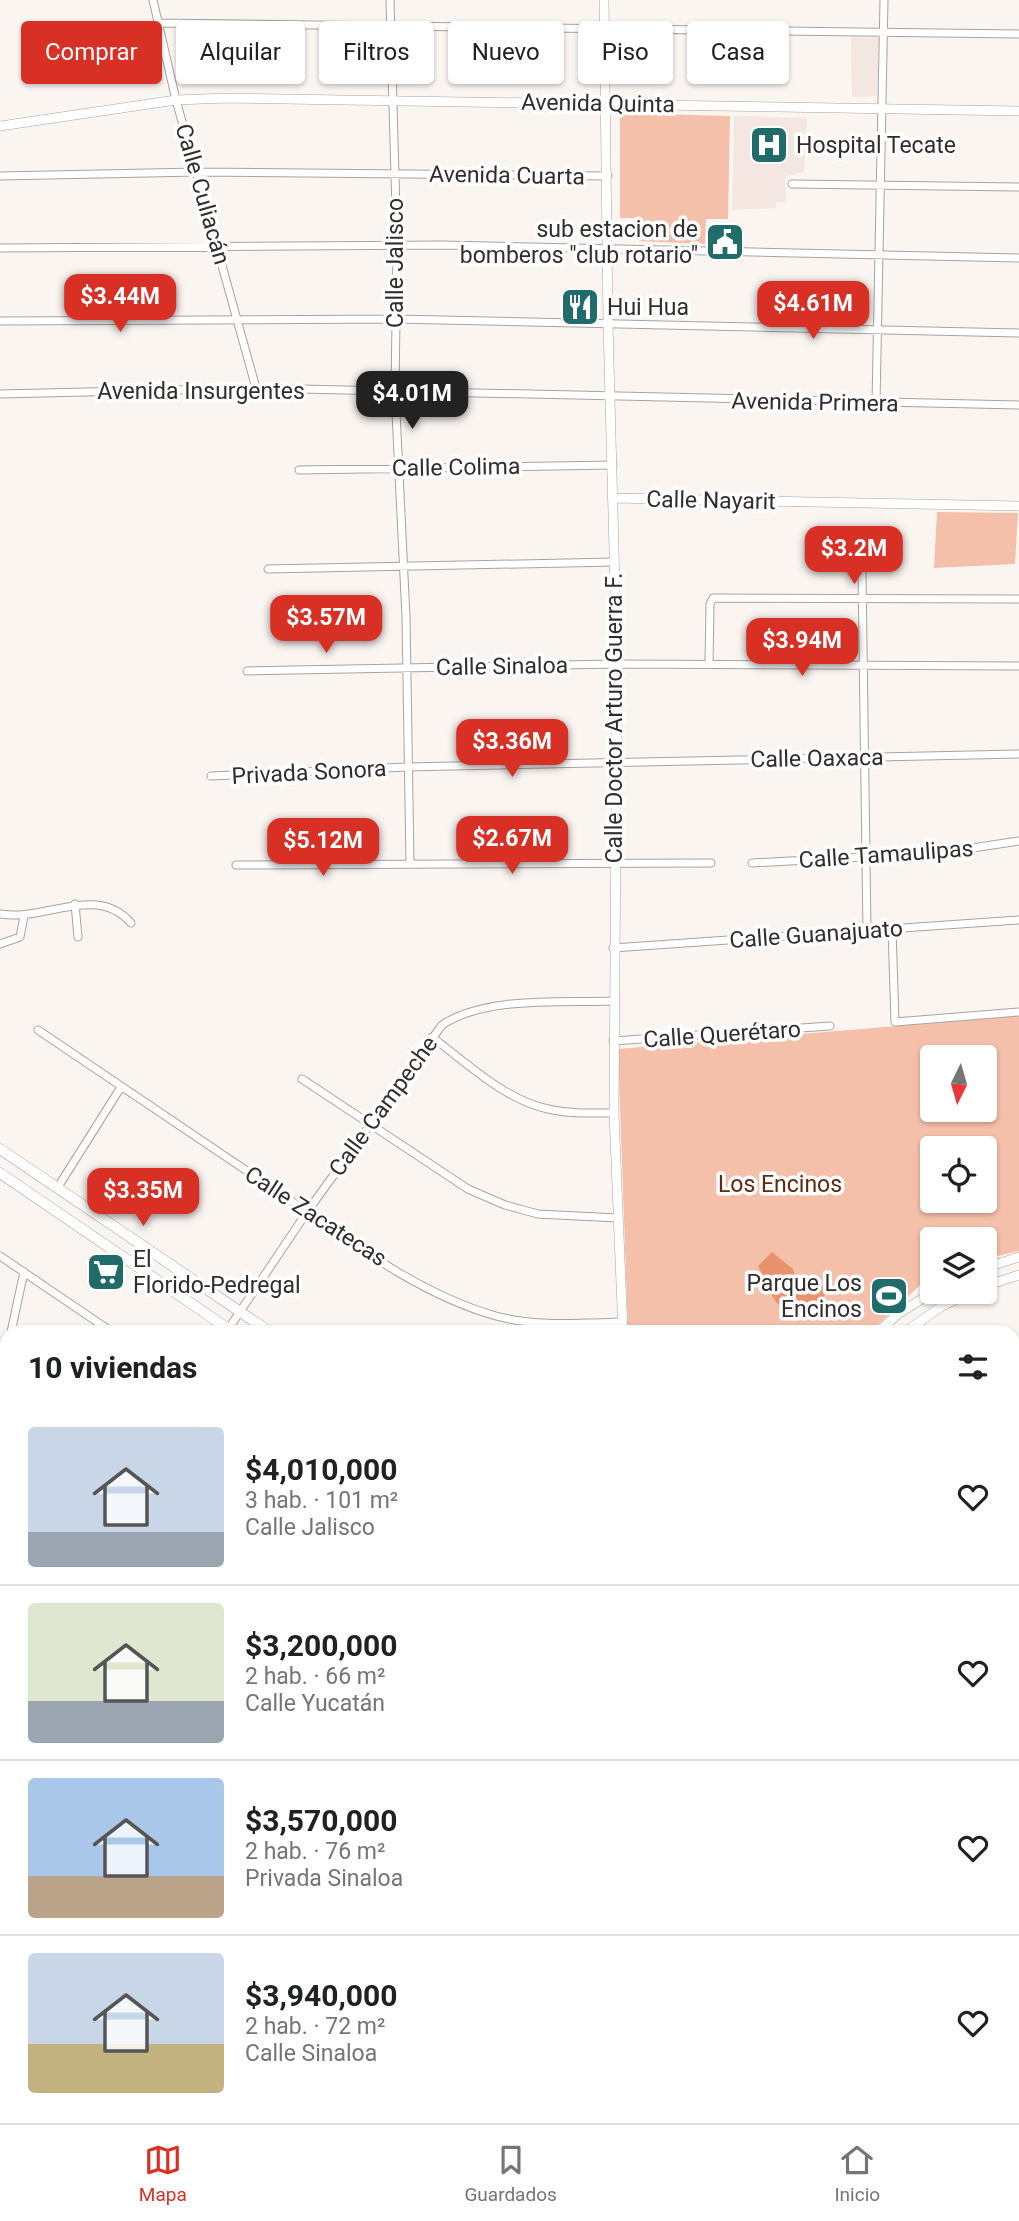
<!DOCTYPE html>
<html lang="es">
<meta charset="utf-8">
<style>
:root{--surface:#fff;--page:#f6f6f6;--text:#202124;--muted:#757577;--line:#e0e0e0;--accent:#d93025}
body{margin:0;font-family:Roboto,sans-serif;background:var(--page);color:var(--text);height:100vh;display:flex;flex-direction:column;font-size:26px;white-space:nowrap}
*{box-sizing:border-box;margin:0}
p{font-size:23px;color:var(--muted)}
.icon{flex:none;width:38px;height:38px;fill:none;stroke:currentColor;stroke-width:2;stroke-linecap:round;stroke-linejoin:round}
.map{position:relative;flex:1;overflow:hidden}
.details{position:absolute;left:0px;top:1325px;width:1020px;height:800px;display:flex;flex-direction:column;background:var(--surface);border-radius:21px 21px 0 0;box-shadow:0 2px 5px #0004}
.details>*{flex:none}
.guide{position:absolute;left:21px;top:21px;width:978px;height:63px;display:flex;gap:14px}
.needle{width:46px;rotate:185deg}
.controls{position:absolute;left:920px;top:1045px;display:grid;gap:14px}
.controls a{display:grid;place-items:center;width:77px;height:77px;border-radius:7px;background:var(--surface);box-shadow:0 2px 5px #0004;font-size:35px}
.price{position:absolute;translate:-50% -60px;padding:0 16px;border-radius:14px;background:var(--accent);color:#fff;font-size:23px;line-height:46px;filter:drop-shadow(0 2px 4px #0008)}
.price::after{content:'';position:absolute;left:50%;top:42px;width:21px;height:16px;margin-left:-10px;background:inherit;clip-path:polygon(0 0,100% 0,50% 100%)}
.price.active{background:#222;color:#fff}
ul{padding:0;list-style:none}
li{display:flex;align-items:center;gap:21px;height:175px;padding:0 28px}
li+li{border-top:2px solid var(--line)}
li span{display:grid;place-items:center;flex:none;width:196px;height:140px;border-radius:7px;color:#555}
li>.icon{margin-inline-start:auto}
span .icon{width:84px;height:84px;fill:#fffc;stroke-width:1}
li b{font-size:30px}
h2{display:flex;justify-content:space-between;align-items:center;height:84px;padding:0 28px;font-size:30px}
.tag{padding:0 24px;border-radius:7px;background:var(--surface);box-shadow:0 2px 5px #0004;font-size:24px;line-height:63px}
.tag.active{background:var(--accent);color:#fff}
.menu{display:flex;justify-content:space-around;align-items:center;height:98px;border-top:2px solid var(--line);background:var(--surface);font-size:19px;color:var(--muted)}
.menu a{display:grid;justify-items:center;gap:4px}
.menu .active{color:var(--accent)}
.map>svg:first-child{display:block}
.built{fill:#f4e6e0}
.green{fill:#f5c0aa;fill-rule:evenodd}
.water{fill:#ea926e}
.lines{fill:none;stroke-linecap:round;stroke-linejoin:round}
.river{stroke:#ea926e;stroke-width:16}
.minor-casing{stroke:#a9a3a0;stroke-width:9}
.tertiary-casing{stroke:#a9a3a0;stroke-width:10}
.secondary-casing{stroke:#a9a3a0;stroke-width:11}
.minor{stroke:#fff;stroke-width:7}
.tertiary{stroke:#fff;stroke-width:9}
.secondary{stroke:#fff;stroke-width:10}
.rail-casing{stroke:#918d8b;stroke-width:5}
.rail{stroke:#fff;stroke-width:2.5;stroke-dasharray:8;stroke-linecap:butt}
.labels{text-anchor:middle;stroke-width:7;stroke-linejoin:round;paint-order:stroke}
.street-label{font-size:23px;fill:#302d2c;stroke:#fff}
.poi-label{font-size:23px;fill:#302d2c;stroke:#fff;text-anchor:start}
.park-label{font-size:23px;fill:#602910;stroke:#fff}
</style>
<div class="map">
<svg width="1019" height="2123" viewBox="0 0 1019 2123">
<rect width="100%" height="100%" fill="#fbf5f2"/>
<path class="built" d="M 851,37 L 879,38 L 877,96 L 852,97 Z
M 734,116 L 807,118 L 804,172 L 785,176 L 786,202 L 776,202 L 776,208 L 732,210 Z
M 7,1689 L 7,1885 L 0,1889 L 0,1690 Z
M 102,2118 L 643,2118 L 643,2123 L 101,2123 Z"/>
<path class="green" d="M 620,113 L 730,116 L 728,219 L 706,219 L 705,244 L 639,241 L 639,218 L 620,218 Z
M 937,512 L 1018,513 L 1015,564 L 934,568 Z
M 1019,1016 L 1019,1251 L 985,1259 L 985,1239 L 933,1239 L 933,1273 L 870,1332 L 628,1332 L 618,1049 ZM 933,1057 L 985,1057 L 985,1110 L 933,1110 ZM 933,1148 L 985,1148 L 985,1200 L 933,1200 Z"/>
<path class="water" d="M 772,1252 L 793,1269 L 796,1278 L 824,1287 L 826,1292 C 823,1300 815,1308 806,1310 C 776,1320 768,1287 758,1266 Z"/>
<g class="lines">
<path class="river" d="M 0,1920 L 7,1916"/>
<defs>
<path id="minor" d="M 153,0 L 176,100 L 256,388
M 390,0 L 397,246 L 395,392 L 406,617 L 410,863
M 159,23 L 1019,34
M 0,176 L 197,172 L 608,176
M 792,184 L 1019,187
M 0,248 L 442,245 L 1019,258
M 0,321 L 396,319 L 1019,333
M 0,394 L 256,388 L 1019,405
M 876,403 L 884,0
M 299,470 L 613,465
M 268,569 L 614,562
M 862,573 L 867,931
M 709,664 L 710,604 L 713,598 L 1019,599
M 247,671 L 617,664 L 1019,666
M 211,776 L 407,767 L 1019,754
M 752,863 L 939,853 L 1019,841
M 236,865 L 711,863
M 75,904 L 78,937
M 0,914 C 44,922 96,883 131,923
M 892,929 L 895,1022 L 1019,1012
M 0,944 L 20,937 L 24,916
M 613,948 L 1019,920
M 38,1030 C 120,1086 202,1141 284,1196 C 350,1241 418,1294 496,1316 C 536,1327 581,1323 623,1322
M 432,1037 C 467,1063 505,1100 548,1109 C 570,1114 592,1113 614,1113
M 613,1041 L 830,1026
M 302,1079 L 468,1189 L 505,1205 L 538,1214 L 617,1218
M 58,1187 L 121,1087
M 0,1256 L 112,1332
M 227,1331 L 307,1212 L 442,1025 C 485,996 561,1003 613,1001
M 11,1332 L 24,1272
M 0,1398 L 7,1351
M 0,1492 L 7,1492
M 0,1578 L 7,1578
M 0,1678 L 7,1678
M 1013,1967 L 1019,1967
M 1013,2055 L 1019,2055
M 91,2123 L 91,2118
M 888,2123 L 888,2118"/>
<path id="tertiary" d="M 604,0 L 608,323 L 617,664 L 614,1113 L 623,1332
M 0,126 L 176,100 L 228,98 L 1019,111
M 612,498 L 1019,506
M 985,1268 L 1019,1257
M 985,1286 L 1019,1275
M 878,1332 L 898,1314 L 933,1292
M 905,1332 L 942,1306 L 972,1292
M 650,2118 L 650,2123"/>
<path id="secondary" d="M 0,1149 L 270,1332
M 0,1173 L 233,1332
M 1013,1614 L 1019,1621
M 1013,1813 L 1019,1811
M 1013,1876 L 1019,1875
M 0,2086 L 7,2083"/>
</defs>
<use href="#minor" class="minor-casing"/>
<use href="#tertiary" class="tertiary-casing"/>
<use href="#secondary" class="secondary-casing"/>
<use href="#minor" class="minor"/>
<use href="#tertiary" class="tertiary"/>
<use href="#secondary" class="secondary"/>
<defs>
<path id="rail" d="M 1013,1846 L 1019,1845
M 20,2123 L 39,2118
M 50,2123 L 73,2118"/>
</defs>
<use href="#rail" class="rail-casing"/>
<use href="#rail" class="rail"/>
</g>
<defs>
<symbol id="hospital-square" viewBox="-11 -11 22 22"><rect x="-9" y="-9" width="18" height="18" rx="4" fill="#206c6a" stroke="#fff"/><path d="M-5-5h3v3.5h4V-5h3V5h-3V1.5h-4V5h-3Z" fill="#fff"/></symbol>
<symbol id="civic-square" viewBox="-11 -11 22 22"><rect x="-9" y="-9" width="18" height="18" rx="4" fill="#206c6a" stroke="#fff"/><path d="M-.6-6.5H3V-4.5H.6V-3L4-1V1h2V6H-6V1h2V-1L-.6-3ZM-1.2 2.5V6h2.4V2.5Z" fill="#fff"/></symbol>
<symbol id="restaurant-square" viewBox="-11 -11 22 22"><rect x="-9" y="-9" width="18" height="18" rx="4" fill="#206c6a" stroke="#fff"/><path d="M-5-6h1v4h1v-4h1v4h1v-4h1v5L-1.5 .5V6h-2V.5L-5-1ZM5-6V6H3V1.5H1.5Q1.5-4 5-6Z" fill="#fff"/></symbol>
<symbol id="supermarket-square" viewBox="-11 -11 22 22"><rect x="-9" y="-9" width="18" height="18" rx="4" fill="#206c6a" stroke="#fff"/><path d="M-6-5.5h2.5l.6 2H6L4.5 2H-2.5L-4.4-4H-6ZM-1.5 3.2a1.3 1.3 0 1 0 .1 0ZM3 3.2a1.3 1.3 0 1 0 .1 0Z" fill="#fff"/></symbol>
<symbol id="stadium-square" viewBox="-11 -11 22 22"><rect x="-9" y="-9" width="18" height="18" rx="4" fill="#206c6a" stroke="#fff"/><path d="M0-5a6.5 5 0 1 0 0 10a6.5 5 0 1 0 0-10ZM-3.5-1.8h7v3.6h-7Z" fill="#fff"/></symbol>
</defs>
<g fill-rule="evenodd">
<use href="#hospital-square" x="747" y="123" width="44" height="44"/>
<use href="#civic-square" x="703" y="220" width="44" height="44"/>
<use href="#restaurant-square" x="558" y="285" width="44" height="44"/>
<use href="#supermarket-square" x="84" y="1250" width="44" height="44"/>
<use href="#stadium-square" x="867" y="1274" width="44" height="44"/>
</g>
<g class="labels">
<g class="street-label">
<text transform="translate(598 103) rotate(1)" y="8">Avenida Quinta</text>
<text transform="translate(507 175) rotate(1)" y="8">Avenida Cuarta</text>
<text transform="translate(203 194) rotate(74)" y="8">Calle Culiacán</text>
<text transform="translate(395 263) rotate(-90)" y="8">Calle Jalisco</text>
<text x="201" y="399">Avenida Insurgentes</text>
<text transform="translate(815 402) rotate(1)" y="8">Avenida Primera</text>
<text transform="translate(456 467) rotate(-1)" y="8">Calle Colima</text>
<text transform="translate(711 500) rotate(1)" y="8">Calle Nayarit</text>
<text transform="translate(502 666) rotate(-1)" y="8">Calle Sinaloa</text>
<text transform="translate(614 718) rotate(-90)" y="8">Calle Doctor Arturo Guerra F.</text>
<text transform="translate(817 758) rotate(-1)" y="8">Calle Oaxaca</text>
<text transform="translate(309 772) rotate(-3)" y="8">Privada Sonora</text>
<text transform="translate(886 854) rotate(-4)" y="8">Calle Tamaulipas</text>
<text transform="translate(816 934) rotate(-4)" y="8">Calle Guanajuato</text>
<text transform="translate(722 1034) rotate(-4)" y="8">Calle Querétaro</text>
<text transform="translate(383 1106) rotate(-54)" y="8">Calle Campeche</text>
<text transform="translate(316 1216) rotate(33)" y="8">Calle Zacatecas</text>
</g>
<g class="poi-label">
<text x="796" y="153">Hospital Tecate</text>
<text x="698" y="237" text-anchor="end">sub estacion de<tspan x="698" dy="26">bomberos "club rotario"</tspan></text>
<text x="607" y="315">Hui Hua</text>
<text x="133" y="1267">El<tspan x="133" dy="26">Florido-Pedregal</tspan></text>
<text x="862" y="1291" text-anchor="end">Parque Los<tspan x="862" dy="26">Encinos</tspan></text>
</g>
<g class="park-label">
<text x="780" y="1192">Los Encinos</text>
</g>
</g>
</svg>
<div class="controls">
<a><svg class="needle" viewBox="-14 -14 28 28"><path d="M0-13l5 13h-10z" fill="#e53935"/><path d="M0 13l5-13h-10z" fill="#757577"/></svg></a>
<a><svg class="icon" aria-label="locate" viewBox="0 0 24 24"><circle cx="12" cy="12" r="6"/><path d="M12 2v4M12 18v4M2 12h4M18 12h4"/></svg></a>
<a><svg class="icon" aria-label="layers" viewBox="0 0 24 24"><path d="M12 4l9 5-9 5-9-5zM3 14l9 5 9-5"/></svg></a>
</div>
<b class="price" style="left:120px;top:334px">$3.44M</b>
<b class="price" style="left:813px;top:341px">$4.61M</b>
<b class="price active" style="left:412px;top:431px">$4.01M</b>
<b class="price" style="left:854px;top:586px">$3.2M</b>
<b class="price" style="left:326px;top:655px">$3.57M</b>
<b class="price" style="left:802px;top:678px">$3.94M</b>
<b class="price" style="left:512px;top:779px">$3.36M</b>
<b class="price" style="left:512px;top:876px">$2.67M</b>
<b class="price" style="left:323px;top:878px">$5.12M</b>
<b class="price" style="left:143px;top:1228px">$3.35M</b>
<div class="guide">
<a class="tag active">Comprar</a>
<a class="tag">Alquilar</a>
<a class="tag">Filtros</a>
<a class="tag">Nuevo</a>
<a class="tag">Piso</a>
<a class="tag">Casa</a>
</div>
<section class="details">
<h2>10 viviendas<svg class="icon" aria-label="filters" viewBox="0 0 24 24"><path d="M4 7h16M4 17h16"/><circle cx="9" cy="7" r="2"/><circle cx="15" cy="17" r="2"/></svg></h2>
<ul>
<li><span style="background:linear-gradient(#c9d6e8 75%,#9aa5b1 0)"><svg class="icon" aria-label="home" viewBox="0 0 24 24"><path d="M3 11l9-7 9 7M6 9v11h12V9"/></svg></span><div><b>$4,010,000</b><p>3 hab. · 101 m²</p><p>Calle Jalisco</p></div><svg class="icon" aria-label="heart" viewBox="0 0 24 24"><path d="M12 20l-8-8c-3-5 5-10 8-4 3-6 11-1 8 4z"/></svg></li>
<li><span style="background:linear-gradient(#dfe7d0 70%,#9aa5b1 0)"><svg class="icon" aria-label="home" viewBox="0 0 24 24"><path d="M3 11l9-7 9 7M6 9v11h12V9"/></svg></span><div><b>$3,200,000</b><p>2 hab. · 66 m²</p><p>Calle Yucatán</p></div><svg class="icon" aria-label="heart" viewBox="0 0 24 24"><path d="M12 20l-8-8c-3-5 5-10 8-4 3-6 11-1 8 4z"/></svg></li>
<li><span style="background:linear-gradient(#a9c7e8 70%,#b9a48a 0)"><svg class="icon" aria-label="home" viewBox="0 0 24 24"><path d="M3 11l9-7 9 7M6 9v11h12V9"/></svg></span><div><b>$3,570,000</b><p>2 hab. · 76 m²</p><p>Privada Sinaloa</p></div><svg class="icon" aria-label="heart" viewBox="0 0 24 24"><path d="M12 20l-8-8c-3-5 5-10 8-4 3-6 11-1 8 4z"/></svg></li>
<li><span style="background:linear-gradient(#c9d6e8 65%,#c2b280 0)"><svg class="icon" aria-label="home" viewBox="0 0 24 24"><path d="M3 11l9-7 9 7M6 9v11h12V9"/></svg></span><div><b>$3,940,000</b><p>2 hab. · 72 m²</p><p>Calle Sinaloa</p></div><svg class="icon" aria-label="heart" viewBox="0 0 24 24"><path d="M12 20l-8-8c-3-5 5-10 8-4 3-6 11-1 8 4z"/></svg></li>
</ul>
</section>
</div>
<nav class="menu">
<a class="active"><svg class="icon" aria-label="map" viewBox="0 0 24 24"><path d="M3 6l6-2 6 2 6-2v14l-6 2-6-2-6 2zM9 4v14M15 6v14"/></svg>Mapa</a>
<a><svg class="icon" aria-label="saved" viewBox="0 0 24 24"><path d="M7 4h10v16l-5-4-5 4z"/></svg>Guardados</a>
<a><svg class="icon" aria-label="home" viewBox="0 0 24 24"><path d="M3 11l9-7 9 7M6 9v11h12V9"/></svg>Inicio</a>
</nav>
